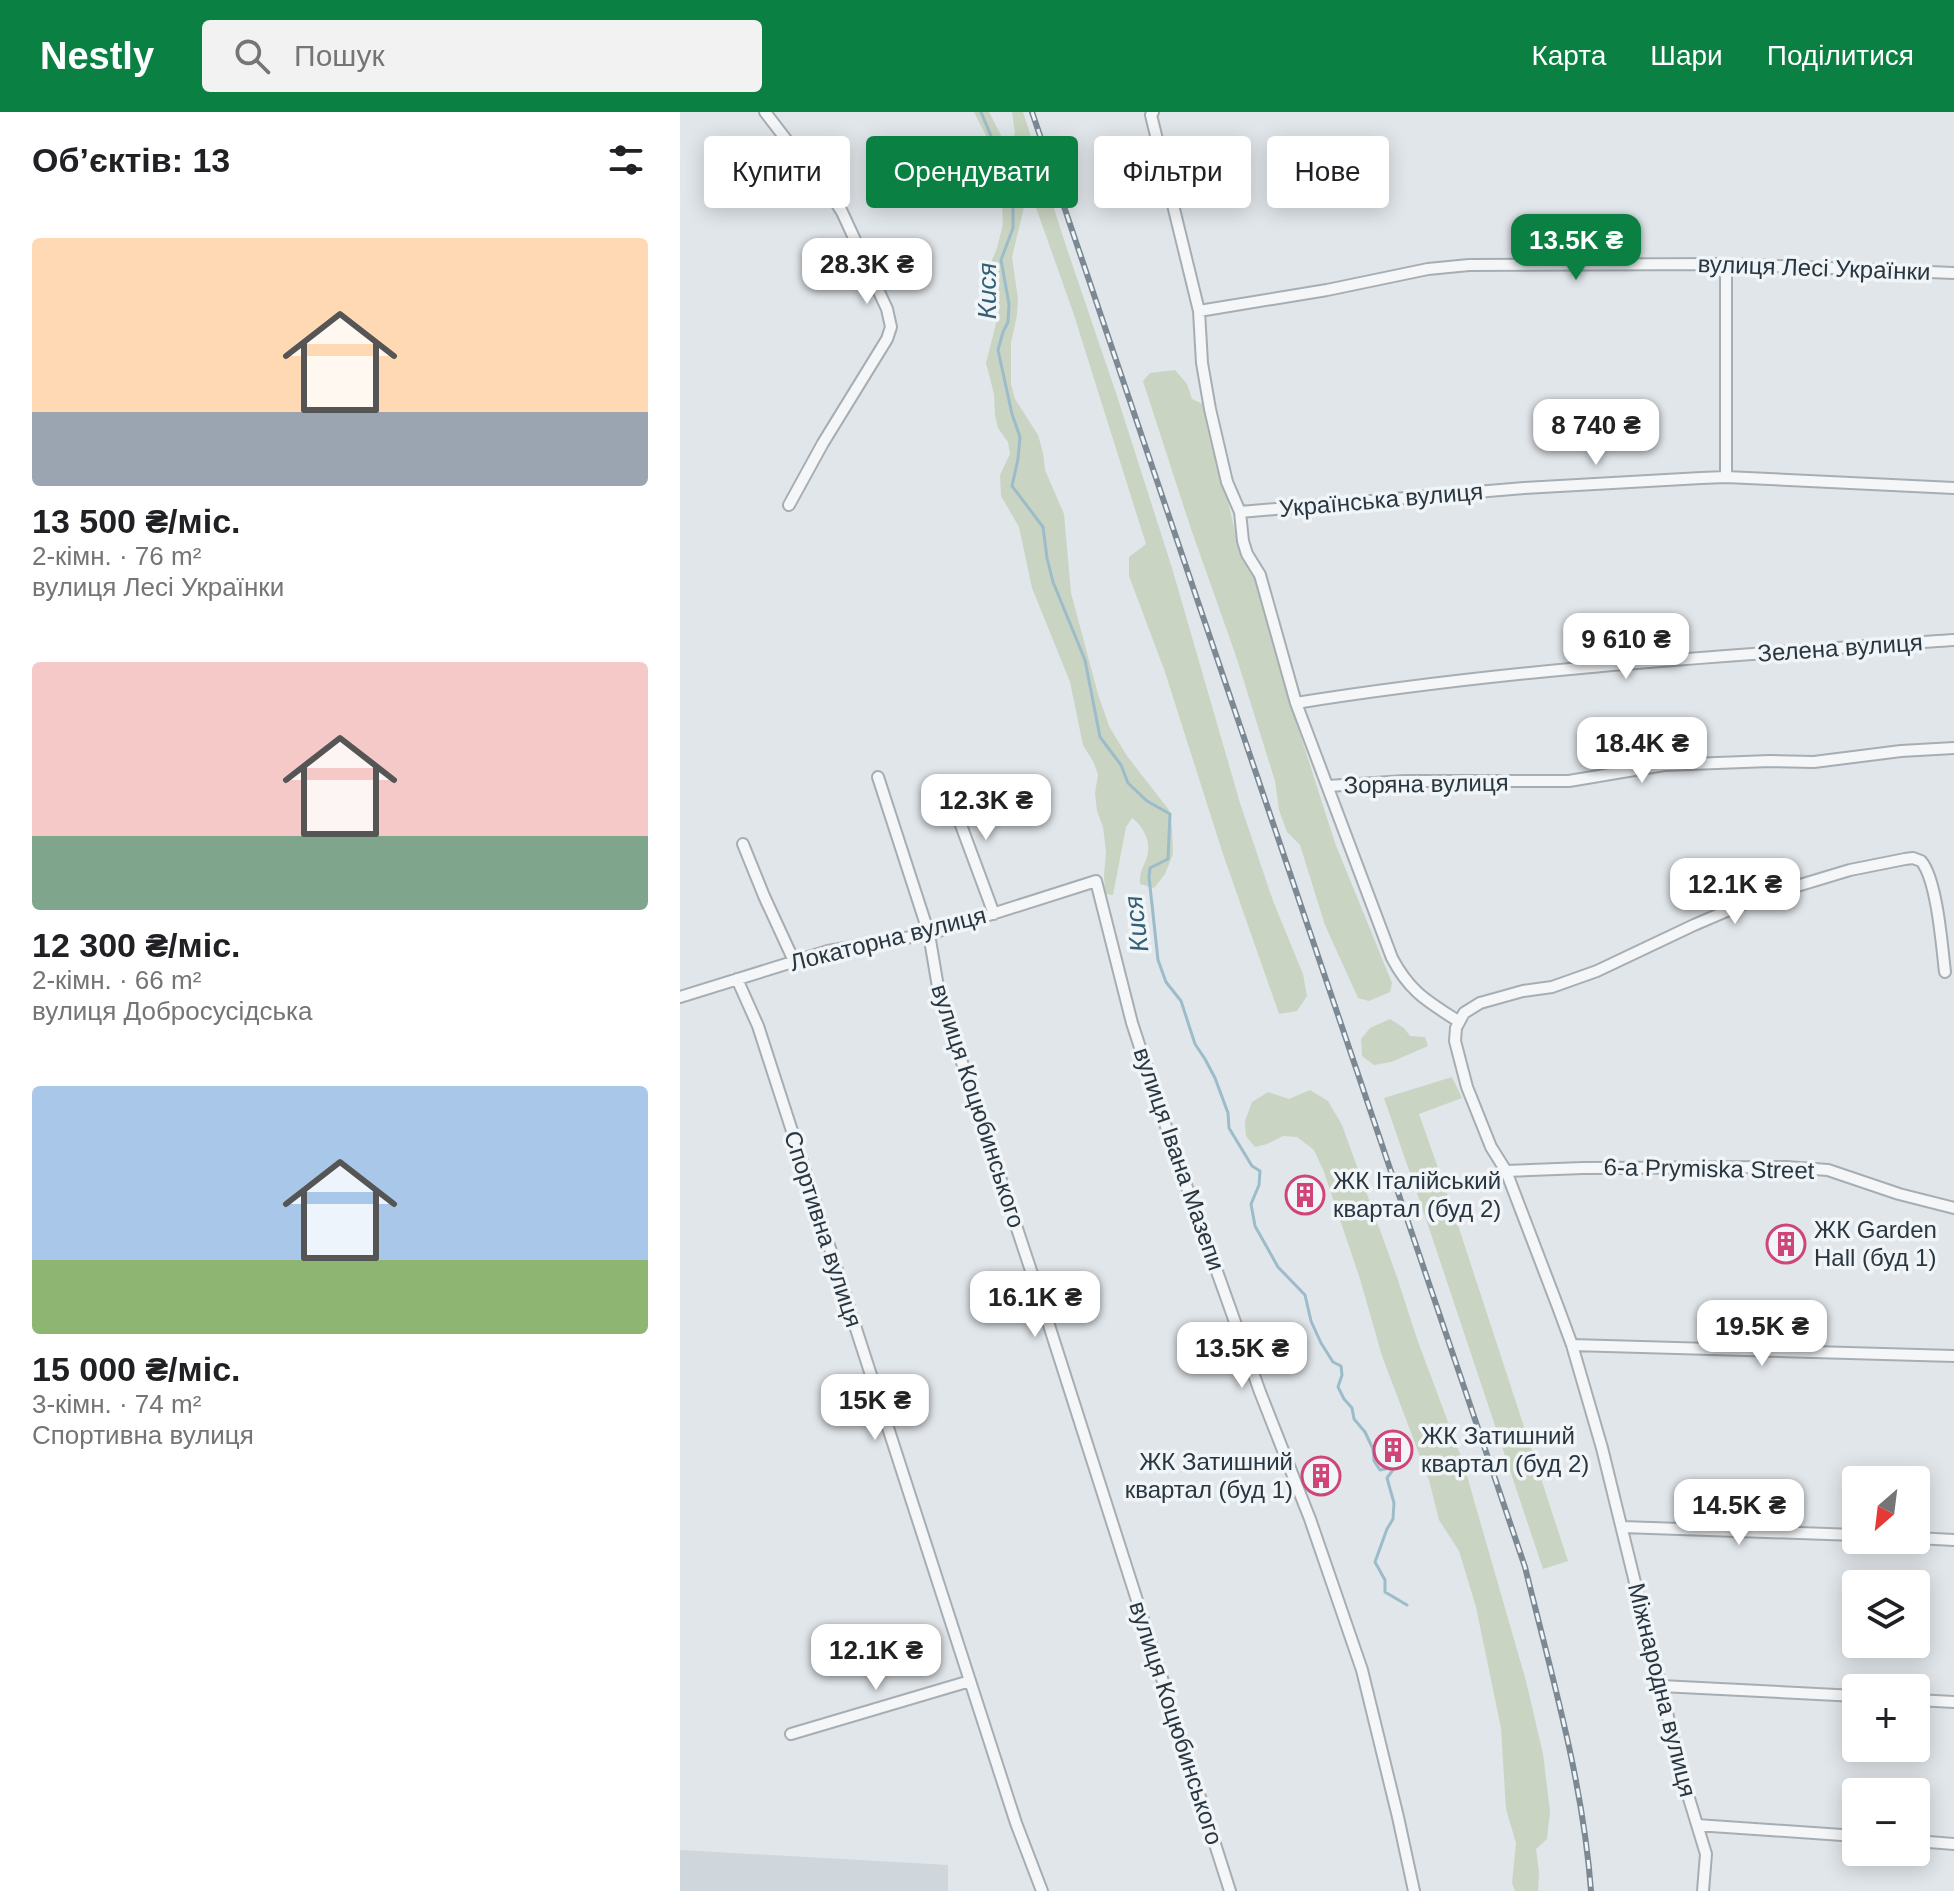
<!DOCTYPE html>
<html lang="uk">
<meta charset="utf-8">
<style>
:root{--surface:#fff;--page:#f2f2f2;--text:#202124;--muted:#757577;--accent:#0b8043}
body{margin:0;font-family:Arial,sans-serif;background:var(--page);color:var(--text);height:100vh;display:flex;flex-direction:column;font-size:30px;white-space:nowrap}
*{box-sizing:border-box;margin:0}
p{font-size:26px;color:var(--muted)}
.icon{flex:none;width:44px;height:44px;fill:none;stroke:currentColor;stroke-width:2;stroke-linecap:round;stroke-linejoin:round}
.map{position:relative;flex:1;overflow:hidden}
.sheet{display:flex;flex-direction:column;background:var(--surface);width:680px}
.sheet>*{flex:none}
.banner{position:absolute;left:24px;top:24px;width:760px;height:72px;display:flex;gap:16px}
.needle{width:52px;rotate:208deg}
.controls{position:absolute;left:1162px;top:1354px;display:grid;gap:16px}
.controls a{display:grid;place-items:center;width:88px;height:88px;border-radius:8px;background:var(--surface);box-shadow:0 4px 20px #0003;font-size:40px}
.price{position:absolute;translate:-50% -68px;padding:0 18px;border-radius:16px;background:#fff;color:#222;font-size:26px;line-height:52px;filter:drop-shadow(0 2px 4px #0008)}
.price::after{content:'';position:absolute;left:50%;top:48px;width:24px;height:18px;margin-left:-12px;background:inherit;clip-path:polygon(0 0,100% 0,50% 100%)}
.price.active{background:var(--accent);color:#fff}
ul{padding:0;list-style:none}
li{display:grid;align-content:center;gap:16px;height:424px;padding:0 32px}
li span{display:grid;place-items:center;height:248px;border-radius:8px;color:#555}
li>.icon{margin-inline-start:auto}
span .icon{width:144px;height:144px;fill:#fffc;stroke-width:1}
li b{font-size:34px}
h2{display:flex;justify-content:space-between;align-items:center;height:96px;padding:0 32px;font-size:34px}
.pill{padding:0 28px;border-radius:8px;background:var(--surface);box-shadow:0 4px 20px #0003;font-size:28px;line-height:72px}
.pill.active{background:var(--accent);color:#fff}
header{display:flex;align-items:center;gap:48px;box-sizing:border-box;height:112px;padding:0 40px;background:var(--accent);color:#fff}
header strong{font-size:38px}
nav{display:flex;gap:44px;margin-inline-start:auto;font-size:28px}
.search{width:560px;height:72px;background:var(--page);display:flex;align-items:center;gap:20px;box-sizing:border-box;padding:0 28px;border-radius:8px;color:var(--muted);font-size:30px}
main{display:flex;flex:1;min-height:0}
.map>svg:first-child{display:block}
.built{fill:#cfd6dc}
.green{fill:#cad4c2}
.lines{fill:none;stroke-linecap:round;stroke-linejoin:round}
.stream{stroke:#9cbcca;stroke-width:3}
.minor-casing{stroke:#a6aeb4;stroke-width:14}
.minor{stroke:#f4f6f8;stroke-width:10}
.rail-casing{stroke:#7a8994;stroke-width:6}
.rail{stroke:#f1f5f7;stroke-width:3;stroke-dasharray:9;stroke-linecap:butt}
.labels{text-anchor:middle;stroke-width:7;stroke-linejoin:round;paint-order:stroke}
.street-label{font-size:24px;fill:#293742;stroke:#f1f5f7}
.poi-label{font-size:24px;fill:#293742;stroke:#f1f5f7;text-anchor:start}
.water-label{font-size:26px;font-style:italic;fill:#336076;stroke:#f1f5f7}
</style>
<header>
<strong>Nestly</strong>
<div class="search"><svg class="icon" aria-label="search" viewBox="0 0 24 24"><circle cx="10" cy="10" r="6"/><path d="M15 15l6 6"/></svg>Пошук</div>
<nav><a>Карта</a><a>Шари</a><a>Поділитися</a></nav>
</header>
<main>
<section class="sheet">
<h2>Об’єктів: 13<svg class="icon" aria-label="filters" viewBox="0 0 24 24"><path d="M4 7h16M4 17h16"/><circle cx="9" cy="7" r="2"/><circle cx="15" cy="17" r="2"/></svg></h2>
<ul>
<li><span style="background:linear-gradient(#ffd9b3 70%,#9aa5b1 0)"><svg class="icon" aria-label="home" viewBox="0 0 24 24"><path d="M3 11l9-7 9 7M6 9v11h12V9"/></svg></span><div><b>13 500 ₴/міс.</b><p>2-кімн. · 76 m²</p><p>вулиця Лесі Українки</p></div></li>
<li><span style="background:linear-gradient(#f6c9c9 70%,#7fa58c 0)"><svg class="icon" aria-label="home" viewBox="0 0 24 24"><path d="M3 11l9-7 9 7M6 9v11h12V9"/></svg></span><div><b>12 300 ₴/міс.</b><p>2-кімн. · 66 m²</p><p>вулиця Добросусідська</p></div></li>
<li><span style="background:linear-gradient(#a9c7e8 70%,#8fb573 0)"><svg class="icon" aria-label="home" viewBox="0 0 24 24"><path d="M3 11l9-7 9 7M6 9v11h12V9"/></svg></span><div><b>15 000 ₴/міс.</b><p>3-кімн. · 74 m²</p><p>Спортивна вулиця</p></div></li>
</ul>
</section>
<div class="map">
<svg width="1274" height="1779" viewBox="0 0 1274 1779">
<rect width="100%" height="100%" fill="#e1e6ea"/>
<path class="built" d="M 0,1738 L 268,1753 L 268,1779 L 0,1779 Z"/>
<path class="green" d="M 294,0 L 309,0 L 325,31 L 333,30 L 335,21 L 332,0 L 343,0 L 386,134 L 437,284 L 492,456 L 560,691 L 593,789 L 623,862 L 627,884 L 617,899 L 599,902 L 543,742 L 485,560 L 449,464 L 449,445 L 466,432 L 393,200 L 354,90 L 346,87 L 332,145 L 338,187 L 337,203 L 331,231 L 331,272 L 335,287 L 358,323 L 363,341 L 365,358 L 384,402 L 391,481 L 418,582 L 429,614 L 447,644 L 489,698 L 492,716 L 493,742 L 485,762 L 474,776 L 460,772 C 459,757 466,753 468,740 C 470,727 462,713 452,706 L 446,715 L 433,783 L 425,782 L 424,763 L 426,740 L 423,715 L 417,699 L 415,681 L 418,663 L 414,651 L 403,633 L 390,570 L 352,476 L 339,415 L 321,384 L 320,363 L 330,342 L 328,330 L 318,316 L 315,303 L 314,282 L 306,251 L 319,200 L 319,175 L 310,153 L 317,136 L 323,112 L 321,74 L 318,47 Z
M 495,258 L 507,272 L 512,287 L 525,293 L 558,432 L 563,448 L 575,467 L 606,578 L 655,731 L 712,871 L 710,880 L 689,889 L 678,886 L 645,813 L 620,733 L 607,720 L 599,698 L 595,669 L 556,544 L 510,414 L 463,269 L 470,261 Z
M 710,907 L 724,916 L 730,924 L 745,925 L 748,934 L 711,950 L 694,953 L 682,944 L 681,927 L 690,916 Z
M 772,965 L 782,986 L 739,1002 L 775,1104 L 888,1449 L 863,1457 L 749,1116 L 704,986 Z
M 630,978 L 648,989 L 662,1013 L 717,1165 L 737,1227 L 783,1350 L 846,1569 L 863,1642 L 870,1699 L 867,1727 L 856,1737 L 859,1760 L 858,1779 L 835,1779 L 832,1771 L 836,1731 L 826,1697 L 821,1616 L 796,1495 L 779,1439 L 759,1408 L 749,1368 L 702,1244 L 680,1167 L 644,1060 L 634,1038 L 617,1025 L 603,1024 L 587,1032 L 575,1035 L 566,1024 L 565,1009 L 572,990 L 588,980 L 609,987 Z"/>
<g class="lines">
<path class="stream" d="M 301,0 L 316,36 L 329,53 L 333,92 L 333,116 L 321,148 L 329,192 L 328,210 L 323,220 L 318,238 L 332,302 L 340,325 L 338,347 L 332,374 L 363,415 L 367,446 L 373,470 L 405,548 L 420,625 L 441,653 L 448,671 L 467,689 L 490,702 L 488,747 L 470,756 L 469,765 L 478,848 L 486,870 L 501,889 L 515,932 L 525,947 L 535,966 L 548,1001 L 549,1016 L 572,1054 L 580,1059 L 579,1073 L 571,1092 L 575,1114 L 598,1155 L 625,1183 L 631,1209 L 641,1231 L 653,1250 L 661,1254 L 662,1263 L 658,1275 L 664,1287 L 672,1296 L 674,1307 L 685,1320 L 693,1337 L 694,1349 L 700,1358 L 715,1355 L 707,1366 L 714,1391 L 713,1407 L 707,1417 L 695,1450 L 705,1468 L 705,1480 L 727,1493"/>
<defs>
<path id="minor" d="M 85,0 L 128,56 L 147,76 L 162,100 L 207,197 L 211,215 L 207,227 L 143,331 L 109,393
M 473,0 L 471,3 L 519,199 L 522,251 L 530,297 L 547,370 L 560,400 L 563,429 L 567,442 L 580,463 L 616,591 L 712,846 C 730,880 747,889 778,909
M 1046,152 L 1046,365
M 519,199 L 647,178 L 748,157 L 789,153 L 1046,152 L 1274,161
M 560,400 L 844,376 L 1021,366 L 1046,365 L 1274,376
M 616,591 C 834,556 1054,543 1274,528
M 198,665 L 249,822 L 259,881 L 368,1210 L 550,1779
M 265,670 L 314,802
M 648,674 L 725,669 L 889,669 L 984,653 L 1090,649 L 1134,650 L 1221,639 L 1274,636
M 63,732 L 84,784 L 114,849
M 57,867 L 78,914 L 336,1711 L 362,1779
M 0,885 L 148,839 L 249,822 L 416,769 L 452,911 L 495,1042 L 580,1280 L 630,1407 L 682,1558 L 718,1705 L 734,1779
M 826,1059 L 903,1056 L 1106,1055 L 1148,1058 L 1219,1082 L 1274,1096
M 892,1233 L 1274,1244
M 942,1415 L 1176,1423
M 1236,1426 L 1274,1428
M 981,1574 L 1176,1584
M 1236,1588 L 1274,1590
M 111,1622 L 290,1569
M 1017,1713 L 1176,1724
M 1236,1729 L 1274,1732
M 1023,1779 L 1026,1742 L 1004,1670 L 922,1336 L 892,1233 L 878,1195 L 826,1059 L 811,1035 L 787,975 L 775,929 L 776,916 L 784,901 L 800,891 L 843,879 L 872,875 L 917,859 L 1014,813 L 1077,786 L 1170,758 L 1225,747 L 1233,746 L 1241,749 C 1257,767 1262,835 1265,860"/>
</defs>
<use href="#minor" class="minor-casing"/>
<use href="#minor" class="minor"/>
<defs>
<path id="rail" d="M 352,0 L 845,1455 C 871,1561 903,1669 911,1779"/>
</defs>
<use href="#rail" class="rail-casing"/>
<use href="#rail" class="rail"/>
</g>
<defs>
<symbol id="building-ring" viewBox="-11 -11 22 22"><circle r="9.5" fill="#f1f5f7" stroke="#cf4578" stroke-width="1.5"/><path d="M-4-6H4V6H1V3H-1V6H-4ZM-2.5-4.3h1.7v1.8h-1.7ZM.8-4.3h1.7v1.8H.8ZM-2.5-1h1.7V.8h-1.7ZM.8-1h1.7V.8H.8Z" fill="#cf4578"/></symbol>
</defs>
<g fill-rule="evenodd">
<use href="#building-ring" x="603" y="1061" width="44" height="44"/>
<use href="#building-ring" x="1084" y="1110" width="44" height="44"/>
<use href="#building-ring" x="691" y="1316" width="44" height="44"/>
<use href="#building-ring" x="619" y="1342" width="44" height="44"/>
</g>
<g class="labels">
<g class="street-label">
<text transform="translate(1134 156) rotate(2)" y="8">вулиця Лесі Українки</text>
<text transform="translate(701 388) rotate(-5)" y="8">Українська вулиця</text>
<text transform="translate(1160 536) rotate(-4)" y="8">Зелена вулиця</text>
<text transform="translate(746 672) rotate(-1)" y="8">Зоряна вулиця</text>
<text transform="translate(208 827) rotate(-14)" y="8">Локаторна вулиця</text>
<text transform="translate(298 994) rotate(72)" y="8">вулиця Коцюбинського</text>
<text transform="translate(499 1047) rotate(71)" y="8">вулиця Івана Мазепи</text>
<text transform="translate(1029 1057) rotate(1)" y="8">6-a Prymiska Street</text>
<text transform="translate(143 1117) rotate(72)" y="8">Спортивна вулиця</text>
<text transform="translate(982 1578) rotate(76)" y="8">Міжнародна вулиця</text>
<text transform="translate(496 1611) rotate(72)" y="8">вулиця Коцюбинського</text>
</g>
<g class="poi-label">
<text x="653" y="1077">ЖК Італійський<tspan x="653" dy="28">квартал (буд 2)</tspan></text>
<text x="1134" y="1126">ЖК Garden<tspan x="1134" dy="28">Hall (буд 1)</tspan></text>
<text x="741" y="1332">ЖК Затишний<tspan x="741" dy="28">квартал (буд 2)</tspan></text>
<text x="613" y="1358" text-anchor="end">ЖК Затишний<tspan x="613" dy="28">квартал (буд 1)</tspan></text>
</g>
<g class="water-label">
<text transform="translate(307 179) rotate(-90)" y="9">Кися</text>
<text transform="translate(456 812) rotate(-97)" y="9">Кися</text>
</g>
</g>
</svg>
<div class="controls">
<a><svg class="needle" viewBox="-14 -14 28 28"><path d="M0-13l5 13h-10z" fill="#e53935"/><path d="M0 13l5-13h-10z" fill="#757577"/></svg></a>
<a><svg class="icon" aria-label="layers" viewBox="0 0 24 24"><path d="M12 4l9 5-9 5-9-5zM3 14l9 5 9-5"/></svg></a>
<a>+</a>
<a>−</a>
</div>
<b class="price active" style="left:896px;top:170px">13.5K ₴</b>
<b class="price" style="left:187px;top:194px">28.3K ₴</b>
<b class="price" style="left:916px;top:355px">8 740 ₴</b>
<b class="price" style="left:946px;top:569px">9 610 ₴</b>
<b class="price" style="left:962px;top:673px">18.4K ₴</b>
<b class="price" style="left:306px;top:730px">12.3K ₴</b>
<b class="price" style="left:1055px;top:814px">12.1K ₴</b>
<b class="price" style="left:355px;top:1227px">16.1K ₴</b>
<b class="price" style="left:1082px;top:1256px">19.5K ₴</b>
<b class="price" style="left:562px;top:1278px">13.5K ₴</b>
<b class="price" style="left:195px;top:1330px">15K ₴</b>
<b class="price" style="left:1059px;top:1435px">14.5K ₴</b>
<b class="price" style="left:196px;top:1580px">12.1K ₴</b>
<div class="banner">
<a class="pill">Купити</a>
<a class="pill active">Орендувати</a>
<a class="pill">Фільтри</a>
<a class="pill">Нове</a>
</div>
</div>
</main>
